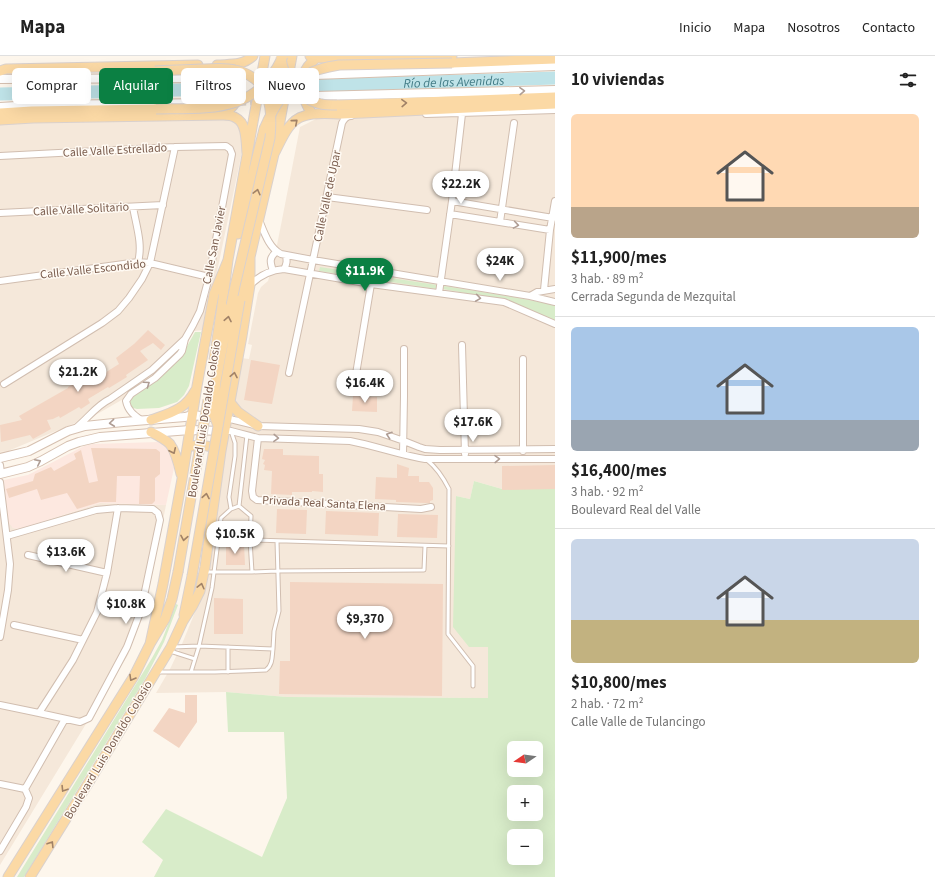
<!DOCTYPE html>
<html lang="es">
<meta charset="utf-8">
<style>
:root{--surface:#fff;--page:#f6f6f6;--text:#222;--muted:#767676;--line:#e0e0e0;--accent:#0b8043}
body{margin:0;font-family:"Source Sans 3",sans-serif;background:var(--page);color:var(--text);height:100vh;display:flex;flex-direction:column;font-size:15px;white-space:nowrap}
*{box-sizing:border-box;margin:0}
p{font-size:13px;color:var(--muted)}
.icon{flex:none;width:22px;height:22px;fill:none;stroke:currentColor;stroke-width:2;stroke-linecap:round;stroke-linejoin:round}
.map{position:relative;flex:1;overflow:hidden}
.panel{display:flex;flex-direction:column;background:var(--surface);width:380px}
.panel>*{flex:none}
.guide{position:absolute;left:12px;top:12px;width:380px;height:36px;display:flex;gap:8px}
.needle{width:26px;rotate:257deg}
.tools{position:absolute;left:507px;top:685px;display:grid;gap:8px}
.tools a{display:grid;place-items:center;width:36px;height:36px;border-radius:6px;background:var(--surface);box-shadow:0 4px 16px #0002;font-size:20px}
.price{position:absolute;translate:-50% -34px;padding:0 9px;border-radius:14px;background:#fff;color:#222;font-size:13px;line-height:26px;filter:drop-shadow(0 1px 2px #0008)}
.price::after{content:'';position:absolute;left:50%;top:24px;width:12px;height:9px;margin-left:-6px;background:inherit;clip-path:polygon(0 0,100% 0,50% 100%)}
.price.on{background:var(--accent);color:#fff}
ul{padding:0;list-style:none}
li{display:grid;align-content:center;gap:8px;height:212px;padding:0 16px}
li+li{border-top:1px solid var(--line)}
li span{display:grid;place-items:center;height:124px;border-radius:6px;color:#555}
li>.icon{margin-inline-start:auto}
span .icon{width:72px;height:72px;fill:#fffc;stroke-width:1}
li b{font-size:17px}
h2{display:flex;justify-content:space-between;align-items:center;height:48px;padding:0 16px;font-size:17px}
.pill{padding:0 14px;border-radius:6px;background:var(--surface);box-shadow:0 4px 16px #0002;font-size:14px;line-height:36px}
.pill.on{background:var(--accent);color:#fff}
header{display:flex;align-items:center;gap:24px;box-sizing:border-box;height:56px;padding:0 20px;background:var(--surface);border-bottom:1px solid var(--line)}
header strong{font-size:19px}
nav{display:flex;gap:22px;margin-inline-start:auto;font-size:14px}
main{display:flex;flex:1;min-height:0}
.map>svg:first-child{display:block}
.residential{fill:#f5e8da}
.commercial{fill:#fde8e0}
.green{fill:#d8ecc9;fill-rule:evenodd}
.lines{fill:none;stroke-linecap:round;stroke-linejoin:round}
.river{stroke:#bfe3e8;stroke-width:13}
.building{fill:#f3d5c3}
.secondary-tunnel{stroke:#dcd0c4;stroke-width:8;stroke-dasharray:8 4;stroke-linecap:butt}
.lane-casing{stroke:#d1beb0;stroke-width:5}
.street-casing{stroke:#d1beb0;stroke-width:8}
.secondary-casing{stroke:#d6c0b0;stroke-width:10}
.primary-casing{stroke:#dad1cd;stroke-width:11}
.lane{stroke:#fff;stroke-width:3}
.street{stroke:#fff;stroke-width:6}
.secondary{stroke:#fff;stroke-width:8}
.primary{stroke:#fbd9a5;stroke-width:9}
.primary-bridge-casing{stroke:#dad1cd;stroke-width:11;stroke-linecap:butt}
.primary-bridge{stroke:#fbd9a5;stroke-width:9}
.oneway{stroke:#af9d94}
.oneway2{stroke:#a18267}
.labels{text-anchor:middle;stroke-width:3;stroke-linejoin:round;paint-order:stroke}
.street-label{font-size:12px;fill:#7a5c4d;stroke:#fffaf3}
.water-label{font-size:13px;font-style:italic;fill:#437c86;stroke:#fffaf3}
</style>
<header>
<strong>Mapa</strong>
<nav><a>Inicio</a><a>Mapa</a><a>Nosotros</a><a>Contacto</a></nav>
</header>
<main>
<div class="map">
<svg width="555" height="821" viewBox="0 0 555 821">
<rect width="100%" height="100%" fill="#fdf6ec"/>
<path class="residential" d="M 555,51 L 555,433 L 502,433 L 474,425 L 470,443 L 456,440 L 488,591 L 488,642 L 287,641 L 226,636 L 156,637 L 170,613 L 182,588 L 195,556 L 204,528 L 217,446 L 241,302 L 249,303 L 252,289 L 248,288 L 258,237 L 261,231 L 268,225 L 274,204 L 281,169 L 300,71 L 320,61 Z
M 225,61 L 235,64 L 240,75 L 243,91 L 213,235 L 203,274 L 194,275 L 180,299 L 132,338 L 99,357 L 8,395 L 0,396 L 0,68 L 106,64 Z
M 5,434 L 9,466 L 13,472 L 20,473 L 100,447 L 166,449 L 146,549 L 128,599 L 0,809 L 0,435 Z"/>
<path class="commercial" d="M 158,386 L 167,391 L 172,400 L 174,412 L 166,449 L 100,447 L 20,473 L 13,472 L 8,466 L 4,424 L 28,419 L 84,390 L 93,388 Z"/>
<path class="green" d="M 320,211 L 437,229 L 437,233 L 319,215 Z
M 444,230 L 513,241 L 555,249 L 555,264 L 504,244 L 443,233 Z
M 195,276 L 201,276 L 189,330 L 184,339 L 177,346 L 159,352 L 137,353 L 133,352 L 129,348 L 131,342 L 181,301 Z
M 474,425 L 502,433 L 555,433 L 555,821 L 154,821 L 163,804 L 142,786 L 166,753 L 262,801 L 287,742 L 284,676 L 228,676 L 226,636 L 287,641 L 488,642 L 488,591 L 469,591 L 453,571 L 456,440 L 470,443 ZM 514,692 L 536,692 L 536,714 L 514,714 ZM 514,736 L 536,736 L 536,758 L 514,758 ZM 514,780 L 536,780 L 536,802 L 514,802 Z
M 176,548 L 178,549 L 164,586 L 145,623 L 24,821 L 17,821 L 152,602 L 162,584 Z"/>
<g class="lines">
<g class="river">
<path id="s1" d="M 305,30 L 555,22"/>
<path d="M 0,38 L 222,33"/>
</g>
</g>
<path class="building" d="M 148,274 L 165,289 L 161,294 L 153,287 L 140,295 L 148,304 L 126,319 L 127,321 L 109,332 L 108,331 L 88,343 L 90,347 L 81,353 L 79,351 L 60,362 L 59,360 L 53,363 L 47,364 L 51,373 L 33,383 L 30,379 L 1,386 L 0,369 L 22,364 L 19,360 L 68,332 L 68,331 L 78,325 L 77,325 L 97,313 L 100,320 L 119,308 L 116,302 L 134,288 Z
M 251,304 L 280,309 L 272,348 L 244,344 Z
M 353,340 L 377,341 L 377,356 L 352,355 Z
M 91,392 L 156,393 L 160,396 L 160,418 L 155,422 L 155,445 L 152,448 L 139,448 L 140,420 L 117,420 L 116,446 L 100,446 L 77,453 L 67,437 L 41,444 L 37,433 L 9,442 L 6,433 L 33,425 L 35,418 L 51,411 L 54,415 L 76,403 L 74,398 L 81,394 L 89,427 L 98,425 Z
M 264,393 L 283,393 L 283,399 L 319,400 L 319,418 L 323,418 L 323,436 L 312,435 L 312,436 L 292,436 L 292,439 L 271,438 L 272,415 L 264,414 L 265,409 L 263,408 L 265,404 L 262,403 Z
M 397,408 L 409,412 L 408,420 L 419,420 L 419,426 L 429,426 L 433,432 L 433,444 L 430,445 L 430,447 L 426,447 L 396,446 L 396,444 L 375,443 L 376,421 L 397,422 Z
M 555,409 L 555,433 L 502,434 L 502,410 Z
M 277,453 L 307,454 L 306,478 L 276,477 Z
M 326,455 L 379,457 L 378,480 L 325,478 Z
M 398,458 L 438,459 L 437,482 L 397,481 Z
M 226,488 L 244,488 L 245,509 L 226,509 Z
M 290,526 L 443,528 L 442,640 L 279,638 L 280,605 L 290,605 Z
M 214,542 L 243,543 L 243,578 L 214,578 Z
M 185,639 L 197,639 L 197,666 L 179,692 L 153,675 L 169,652 L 185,657 Z"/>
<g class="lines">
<path class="secondary-tunnel" d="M 266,20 L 308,19
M 222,22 L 242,21
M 238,46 L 308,41"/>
<defs>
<path id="lane" d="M 247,379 L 239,450 L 231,453 L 221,462 L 212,532 L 199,590 L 273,593 L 274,575 L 279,555 L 277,485
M 427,404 C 437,412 443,421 449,433 L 448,578 L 473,610 L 473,630
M 239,450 L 251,460 L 250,484 L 252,516
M 231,453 L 229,441 L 235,400 L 235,387 L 231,375
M 218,483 L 449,490
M 206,516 L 252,516 L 277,515 L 424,514 L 425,490
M 170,595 L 195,603 L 199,590 L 173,591
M 157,616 L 215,616 L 266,614 C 273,609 272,600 273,593
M 191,616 L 195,603
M 228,616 L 228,591"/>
<path id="street" d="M 426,58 L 555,54
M 0,100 L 175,91 L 226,90 L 230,93 L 232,98 L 209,221 L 200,255 L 193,269 L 185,283 L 182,295 L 180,298 L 155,322 L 131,338 L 126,345 C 128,355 134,359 141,364
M 327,141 L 427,154
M 452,145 L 553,162
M 133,151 C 136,169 143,188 138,206
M 0,157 L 163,149
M 450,158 L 550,174
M 259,164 C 264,176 269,192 281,198 L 313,204 L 530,240 L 537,236 L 555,233
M 500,166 L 514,67
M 284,213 C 287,208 287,205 286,199
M 273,215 C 270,206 269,202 276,196
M 0,225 L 138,206 L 150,207 L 209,221
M 250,229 C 259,220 271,214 284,213 L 371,228 L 504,246 L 555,268
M 544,234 L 550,174 L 555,145
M 439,237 L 452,145 L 462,58
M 530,240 L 555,246
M 462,289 L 465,398
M 523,303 L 523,395
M 289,317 C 306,234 325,150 342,67 C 344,63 346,60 351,60
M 355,324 L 371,228
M 4,328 L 102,267 L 118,255 L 129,242 L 142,223 L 150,207 L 175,91
M 226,362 L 258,370 L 359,373 L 378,376 L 404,385 L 419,391 L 425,393 L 440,394 L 555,393
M 77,371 C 88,362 97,349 110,343 L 152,314 L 185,283
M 224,375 L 231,375 L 258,382 L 350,385 C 376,390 400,399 425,403 L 555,403
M 258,382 L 252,435 L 253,441 L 257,444 L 421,453 L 431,451
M 403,398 L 404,340 L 404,293
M 0,409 L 1,417
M 28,499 L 107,517
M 14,569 L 83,584
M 0,581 L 8,534 L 10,508 L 0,426
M 0,649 L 39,657 L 80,666 L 89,662 L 127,591 L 141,554 L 160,464 L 158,457 L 153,453 L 118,452 L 96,454 L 7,480
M 39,657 L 73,604 L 97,556 L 107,517 L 118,452
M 0,728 L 25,733
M 25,733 L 65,663
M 0,795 L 26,751 L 29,742 L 25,733"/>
<path id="secondary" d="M 315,19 L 555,10
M 0,23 L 222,22
M 315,40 L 555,34
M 0,51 L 32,49 L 213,47
M 0,402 L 29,395 L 68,375 L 85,370 L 123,366 L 185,361 L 192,359 L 210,361
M 0,418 L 28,411 L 41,405 L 68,390 L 79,386 L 100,381 L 190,374 L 223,375"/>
<path id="primary" d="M 310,0 L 316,2 L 452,0
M 452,7 L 555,3
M 217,9 C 231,8 242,10 253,0
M 0,15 L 6,13 L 198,9
M 337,49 L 555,41
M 0,57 L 32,55 L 156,53
M 312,58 C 299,37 295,20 316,2
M 223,59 C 228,55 232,52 235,47 C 241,35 239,19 229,11
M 0,64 L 33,62 L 223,59 C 228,59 232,59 236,62 C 247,67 246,87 247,97
M 274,98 C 281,85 288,64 304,60 C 314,56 331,58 342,58 L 555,48
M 238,178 L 264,73
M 240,244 L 274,98 L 292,0
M 222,250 L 228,204 L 265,0
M 229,345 L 238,356 L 258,370
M 151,364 C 170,357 185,354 195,335
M 151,376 C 157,379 165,383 170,388 C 176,396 179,409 181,418
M 193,390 C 203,388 211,390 221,395
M 184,559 L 192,520
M 150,588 L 163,528 L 182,423 L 197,330 L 214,238 L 228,204
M 8,821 L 134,620 L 150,588 L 165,563 L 172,543 L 178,516
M 30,821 L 92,721 L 171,591 L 183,565 L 193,549 L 200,535 L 205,511 L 221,395 L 242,280 L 250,229 L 250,200"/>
</defs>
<use href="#lane" class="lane-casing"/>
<use href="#street" class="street-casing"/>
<use href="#secondary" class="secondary-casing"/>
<use href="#primary" class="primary-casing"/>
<use href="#lane" class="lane"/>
<use href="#street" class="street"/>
<use href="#secondary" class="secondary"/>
<use href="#primary" class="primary"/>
<defs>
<path id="primary-bridge" d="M 281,1 C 283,24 299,43 321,48 C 326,49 332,49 337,49
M 155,15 C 171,14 186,14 201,13 C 212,13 224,11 235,14 C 270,22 273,52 270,82 L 235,230 L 223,288 L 216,325 L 213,356 L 218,370
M 156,53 C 210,52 257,58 283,0
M 264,73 C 273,52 286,30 306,19 C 316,13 327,11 339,9 L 452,7
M 214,304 L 222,250
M 178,516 L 208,344
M 192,520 L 240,244"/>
</defs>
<use href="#primary-bridge" class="primary-bridge-casing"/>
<use href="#primary-bridge" class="primary-bridge"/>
</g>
<defs><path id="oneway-chevron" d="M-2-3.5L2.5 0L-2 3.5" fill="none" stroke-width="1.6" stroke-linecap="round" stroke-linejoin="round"/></defs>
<g class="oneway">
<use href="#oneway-chevron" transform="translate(522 35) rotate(-2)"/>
<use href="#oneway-chevron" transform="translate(516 169) rotate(9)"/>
<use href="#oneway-chevron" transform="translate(478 242) rotate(8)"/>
<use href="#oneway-chevron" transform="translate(147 328) rotate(-35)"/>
<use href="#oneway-chevron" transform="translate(112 367) rotate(174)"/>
<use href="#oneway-chevron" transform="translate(389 379) rotate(-161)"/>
<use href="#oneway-chevron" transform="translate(276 382) rotate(2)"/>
<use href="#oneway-chevron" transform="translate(497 403) rotate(-1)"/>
<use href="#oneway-chevron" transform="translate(38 406) rotate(-26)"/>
</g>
<g class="oneway2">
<use href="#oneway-chevron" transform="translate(404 47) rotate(-2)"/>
<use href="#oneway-chevron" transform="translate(295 66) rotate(-41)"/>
<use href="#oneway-chevron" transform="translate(257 136) rotate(-76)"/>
<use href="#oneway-chevron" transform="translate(228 263) rotate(-79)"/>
<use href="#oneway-chevron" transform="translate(234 319) rotate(-79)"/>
<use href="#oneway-chevron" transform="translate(173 395) rotate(65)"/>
<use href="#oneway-chevron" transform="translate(206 440) rotate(-80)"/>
<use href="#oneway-chevron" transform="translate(184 482) rotate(100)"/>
<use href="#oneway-chevron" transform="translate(201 530) rotate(-76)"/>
<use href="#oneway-chevron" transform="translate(132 622) rotate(120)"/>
<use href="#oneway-chevron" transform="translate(64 733) rotate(122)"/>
<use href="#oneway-chevron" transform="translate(51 788) rotate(-58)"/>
</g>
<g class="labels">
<g class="street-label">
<text transform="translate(115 94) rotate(-3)" y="4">Calle Valle Estrellado</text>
<text transform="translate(327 140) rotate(-78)" y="4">Calle Valle de Upar</text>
<text transform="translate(81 153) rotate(-3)" y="4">Calle Valle Solitario</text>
<text transform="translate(214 189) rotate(-79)" y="4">Calle San Javier</text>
<text transform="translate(93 213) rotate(-6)" y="4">Calle Valle Escondido</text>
<text transform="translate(204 363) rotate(-81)" y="4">Boulevard Luis Donaldo Colosio</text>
<text transform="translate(324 447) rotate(3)" y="4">Privada Real Santa Elena</text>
<text transform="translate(108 694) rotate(-59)" y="4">Boulevard Luis Donaldo Colosio</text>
</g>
<g class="water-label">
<text dy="5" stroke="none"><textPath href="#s1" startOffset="149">Río de las Avenidas</textPath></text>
</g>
</g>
</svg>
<div class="tools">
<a><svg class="needle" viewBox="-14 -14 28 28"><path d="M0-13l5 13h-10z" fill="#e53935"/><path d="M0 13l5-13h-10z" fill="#767676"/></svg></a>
<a>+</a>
<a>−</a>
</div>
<b class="price" style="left:461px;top:149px">$22.2K</b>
<b class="price" style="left:500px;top:226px">$24K</b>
<b class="price on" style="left:365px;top:236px">$11.9K</b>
<b class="price" style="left:78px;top:337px">$21.2K</b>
<b class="price" style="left:365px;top:348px">$16.4K</b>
<b class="price" style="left:473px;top:387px">$17.6K</b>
<b class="price" style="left:235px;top:499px">$10.5K</b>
<b class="price" style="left:66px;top:517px">$13.6K</b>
<b class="price" style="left:126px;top:569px">$10.8K</b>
<b class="price" style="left:365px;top:584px">$9,370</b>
<div class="guide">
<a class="pill">Comprar</a>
<a class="pill on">Alquilar</a>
<a class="pill">Filtros</a>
<a class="pill">Nuevo</a>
</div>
</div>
<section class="panel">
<h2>10 viviendas<svg class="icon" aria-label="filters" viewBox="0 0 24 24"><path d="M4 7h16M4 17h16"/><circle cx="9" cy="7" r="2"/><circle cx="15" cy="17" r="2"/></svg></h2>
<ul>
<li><span style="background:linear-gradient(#ffd9b3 75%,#b9a48a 0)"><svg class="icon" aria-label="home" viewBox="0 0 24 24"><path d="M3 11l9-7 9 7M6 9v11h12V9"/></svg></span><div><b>$11,900/mes</b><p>3 hab. · 89 m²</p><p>Cerrada Segunda de Mezquital</p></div></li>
<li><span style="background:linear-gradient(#a9c7e8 75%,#9aa5b1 0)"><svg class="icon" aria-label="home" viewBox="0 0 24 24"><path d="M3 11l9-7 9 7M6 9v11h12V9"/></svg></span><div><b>$16,400/mes</b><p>3 hab. · 92 m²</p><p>Boulevard Real del Valle</p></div></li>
<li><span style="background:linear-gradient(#c9d6e8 65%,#c2b280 0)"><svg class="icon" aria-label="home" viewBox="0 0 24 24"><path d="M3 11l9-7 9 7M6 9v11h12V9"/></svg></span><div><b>$10,800/mes</b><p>2 hab. · 72 m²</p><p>Calle Valle de Tulancingo</p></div></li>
</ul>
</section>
</main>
